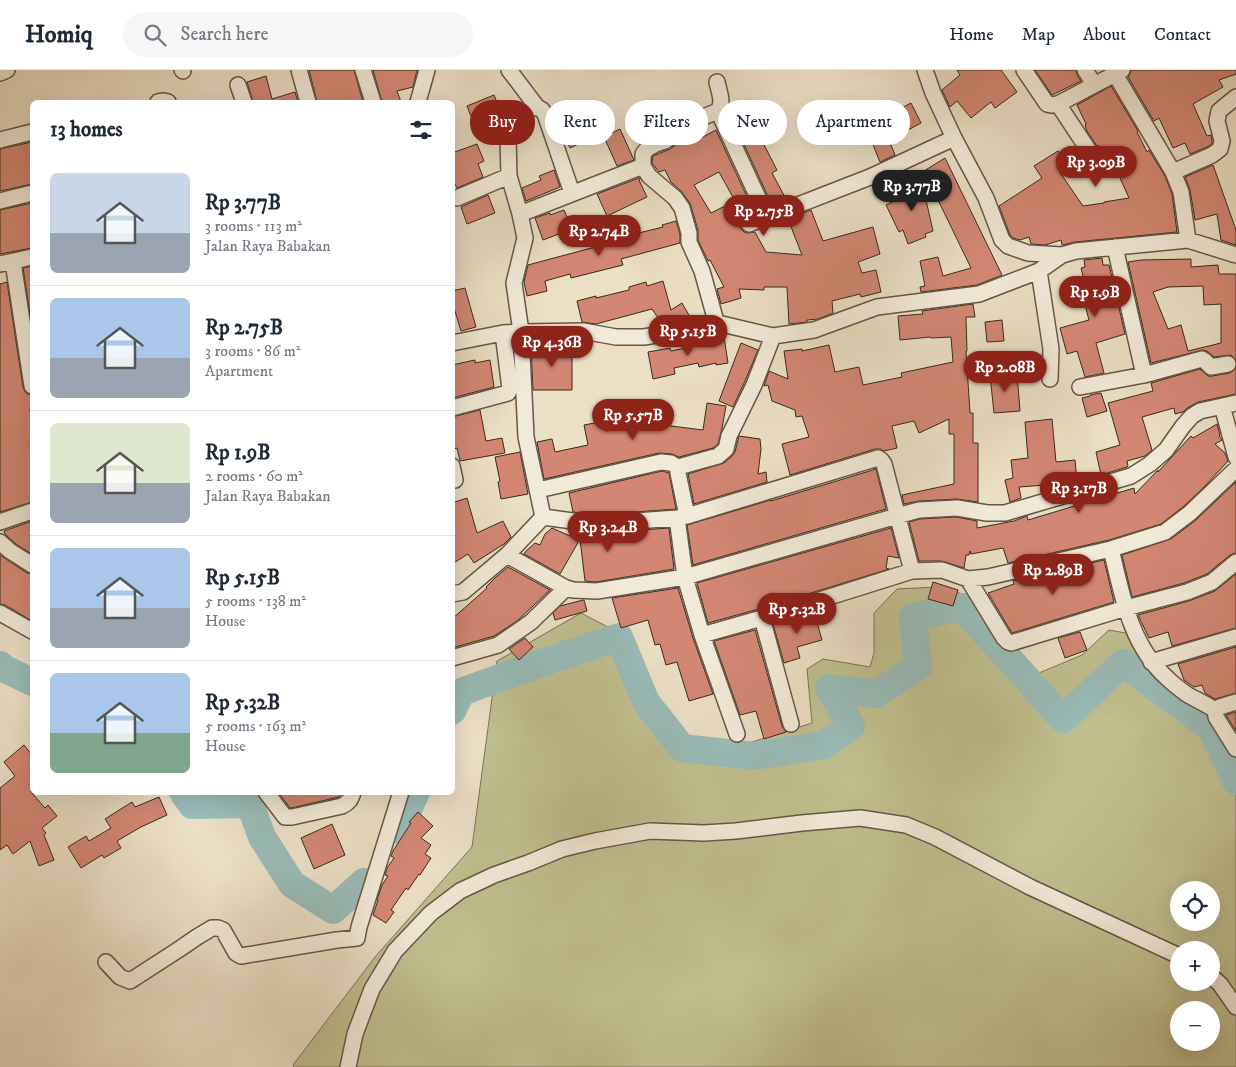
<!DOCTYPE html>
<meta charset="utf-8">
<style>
:root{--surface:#fff;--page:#f6f6f7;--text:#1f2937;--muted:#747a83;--line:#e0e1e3;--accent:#8f2418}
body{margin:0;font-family:"IM FELL DW Pica",serif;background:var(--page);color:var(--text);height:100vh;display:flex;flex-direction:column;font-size:19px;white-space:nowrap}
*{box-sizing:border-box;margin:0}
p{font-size:16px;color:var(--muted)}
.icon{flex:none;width:28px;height:28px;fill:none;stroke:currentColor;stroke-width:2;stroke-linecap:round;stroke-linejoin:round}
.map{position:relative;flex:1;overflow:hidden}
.side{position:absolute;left:30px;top:30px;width:425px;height:695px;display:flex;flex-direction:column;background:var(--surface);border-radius:8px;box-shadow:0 5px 20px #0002}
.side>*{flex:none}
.top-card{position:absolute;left:470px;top:30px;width:475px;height:45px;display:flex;gap:10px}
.tools{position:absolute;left:1170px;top:811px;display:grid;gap:10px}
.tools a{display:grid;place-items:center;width:50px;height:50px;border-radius:50%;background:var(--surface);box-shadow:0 5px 20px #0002;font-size:25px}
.price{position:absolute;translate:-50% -42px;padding:0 11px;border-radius:18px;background:var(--accent);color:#fff;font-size:16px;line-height:32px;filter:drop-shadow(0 1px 2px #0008)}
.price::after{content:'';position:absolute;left:50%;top:30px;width:15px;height:11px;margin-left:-8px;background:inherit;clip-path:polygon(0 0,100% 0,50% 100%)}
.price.current{background:#222;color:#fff}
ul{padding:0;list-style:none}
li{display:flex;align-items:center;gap:15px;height:125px;padding:0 20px}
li+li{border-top:1px solid var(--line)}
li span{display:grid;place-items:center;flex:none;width:140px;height:100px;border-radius:8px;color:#555}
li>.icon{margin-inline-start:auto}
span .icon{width:60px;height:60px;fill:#fffc;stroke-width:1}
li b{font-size:21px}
h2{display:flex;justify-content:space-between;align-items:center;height:60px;padding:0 20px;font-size:21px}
.pill{padding:0 18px;border-radius:22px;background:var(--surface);box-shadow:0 5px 20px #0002;font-size:18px;line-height:45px}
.pill.current{background:var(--accent);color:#fff}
header{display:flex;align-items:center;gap:30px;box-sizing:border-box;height:70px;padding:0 25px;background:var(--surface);border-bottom:1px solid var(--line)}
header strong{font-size:24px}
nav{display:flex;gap:28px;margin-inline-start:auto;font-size:18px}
.search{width:350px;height:45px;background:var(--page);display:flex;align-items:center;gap:12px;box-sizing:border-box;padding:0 18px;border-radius:28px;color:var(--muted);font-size:19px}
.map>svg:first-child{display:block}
.green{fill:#c0bf8f;stroke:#7c7456;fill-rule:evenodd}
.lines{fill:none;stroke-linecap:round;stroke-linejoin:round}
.river{stroke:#99bcb8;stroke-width:28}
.building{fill:#d38773;stroke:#392a1c;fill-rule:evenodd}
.minor-casing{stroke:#665746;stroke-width:18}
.minor{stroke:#f2ead9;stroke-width:15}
</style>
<header>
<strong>Homiq</strong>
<div class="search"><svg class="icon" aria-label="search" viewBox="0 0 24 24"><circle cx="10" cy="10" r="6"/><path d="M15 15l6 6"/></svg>Search here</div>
<nav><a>Home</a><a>Map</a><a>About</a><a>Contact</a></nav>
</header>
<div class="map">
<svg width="1236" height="997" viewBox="0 0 1236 997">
<rect width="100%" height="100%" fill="#ebdfc5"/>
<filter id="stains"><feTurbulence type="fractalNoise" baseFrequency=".004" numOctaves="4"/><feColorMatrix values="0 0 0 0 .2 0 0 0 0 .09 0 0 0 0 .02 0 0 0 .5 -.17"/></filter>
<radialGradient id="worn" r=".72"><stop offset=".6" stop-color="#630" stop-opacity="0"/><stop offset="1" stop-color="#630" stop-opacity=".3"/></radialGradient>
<path class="green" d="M 937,517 L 963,524 L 1027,608 L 1082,585 L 1109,560 L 1131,564 L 1159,611 L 1207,644 L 1230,662 L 1236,680 L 1236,997 L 294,997 L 293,995 L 375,887 L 472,777 L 497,591 L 581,543 L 627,567 L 646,612 L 681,666 L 749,673 L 812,653 L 807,599 L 823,589 L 870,597 L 874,583 L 874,543 L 897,519 ZM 1179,820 L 1211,820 L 1211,852 L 1179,852 ZM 1179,880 L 1211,880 L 1211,912 L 1179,912 ZM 1179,940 L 1211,940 L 1211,972 L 1179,972 Z"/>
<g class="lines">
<path class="river" d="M 0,595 L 3,598 L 32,612
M 452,641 L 461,622 L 550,590 L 619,567 L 646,632 L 682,678 L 754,686 L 824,675 L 851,656 L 829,618 L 876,624 L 918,597 L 913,547 L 962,537 L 1063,649 L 1123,593 L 1211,658 L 1236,711
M 183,722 L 192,735 L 250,734 L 262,767 L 292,814 L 333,840 L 364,812
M 399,760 L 416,722"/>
</g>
<path class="building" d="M 309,0 L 354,0 L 363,32 L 317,32 Z
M 373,0 L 417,0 L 413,17 L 397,21 L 401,32 L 382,32 Z
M 957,0 L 1001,0 L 1017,22 L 995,38 L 991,32 L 971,48 L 957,31 L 950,37 L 942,20 L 960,5 Z
M 1035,0 L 1076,0 L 1077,5 L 1081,11 L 1052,25 Z
M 1131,0 L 1236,0 L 1236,4 L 1219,10 L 1223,17 L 1193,34 L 1207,66 L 1211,65 L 1212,71 L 1212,74 L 1207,77 L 1190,84 L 1185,73 L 1173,78 L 1159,48 L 1154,51 L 1128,7 L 1130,4 Z
M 266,6 L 272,29 L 295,22 L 298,32 L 253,32 L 247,12 Z
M 1111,16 L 1138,61 L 1137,62 L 1147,82 L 1149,80 L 1165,106 L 1172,124 L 1177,162 L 1075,172 L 1062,175 L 1061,170 L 1045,175 L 1031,174 L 1029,167 L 1020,170 L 1013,168 L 1010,165 L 999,136 L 1042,108 L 1034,96 L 1058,81 L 1068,95 L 1059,101 L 1083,136 L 1104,133 L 1104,132 L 1129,128 L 1115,97 L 1113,98 L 1106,84 L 1103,86 L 1099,76 L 1097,76 L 1087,61 L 1085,55 L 1086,54 L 1077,35 Z
M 494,25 L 502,45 L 501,50 L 476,59 L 467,36 Z
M 911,33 L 921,53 L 889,70 L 895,85 L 880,92 L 865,55 L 889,46 L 888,45 Z
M 753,46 L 764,67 L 761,69 L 777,100 L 772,103 L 786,129 L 772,135 L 735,55 Z
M 584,47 L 593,67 L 570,78 L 561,58 Z
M 620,59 L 634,90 L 617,96 L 604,67 Z
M 697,60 L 701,68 L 716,60 L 754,142 L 742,148 L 740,153 L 740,158 L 744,162 L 747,163 L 755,162 L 766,182 L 802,185 L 788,149 L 811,140 L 823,171 L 873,157 L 880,184 L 858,192 L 862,203 L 876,200 L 881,222 L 861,227 L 860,224 L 832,231 L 833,243 L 818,249 L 807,250 L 807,252 L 789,254 L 787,217 L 764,217 L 764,220 L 739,219 L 741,228 L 721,234 L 717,219 L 724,217 L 710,190 L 708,191 L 698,170 L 698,160 L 690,133 L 681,121 L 671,112 L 665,100 L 659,102 L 652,93 L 653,86 L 670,79 L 677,74 L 680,69 ZM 719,102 L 735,131 L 711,143 L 694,115 Z
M 32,72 L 32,114 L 0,121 L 0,79 Z
M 477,74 L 484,91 L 478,94 L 483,107 L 457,118 L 452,108 L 452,83 Z
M 945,88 L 1002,205 L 977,215 L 921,222 L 920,217 L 925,216 L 920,191 L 938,187 L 943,206 L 971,198 L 924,101 Z
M 1213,95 L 1236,160 L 1236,175 L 1221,170 L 1217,144 L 1195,150 L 1190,120 L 1185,107 Z
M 554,100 L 560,117 L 526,131 L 522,118 L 541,110 L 539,106 Z
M 920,103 L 933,161 L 925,164 L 926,167 L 908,174 L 903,160 L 899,162 L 886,135 L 909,124 L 903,113 Z
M 639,108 L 640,110 L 639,110 L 647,127 L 607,146 L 597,124 Z
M 488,125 L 495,143 L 467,154 L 461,137 Z
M 32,133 L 32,178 L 0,184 L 0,140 Z
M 564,140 L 572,159 L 543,170 L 535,148 L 550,143 L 550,145 Z
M 676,151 L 680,164 L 680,173 L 621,189 L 623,195 L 571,208 L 570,204 L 545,211 L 547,221 L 527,226 L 524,212 L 528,195 L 595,177 L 594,174 L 663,157 L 662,155 Z
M 1102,188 L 1103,195 L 1109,195 L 1125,264 L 1096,273 L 1104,303 L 1085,307 L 1077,281 L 1067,284 L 1060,258 L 1089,250 L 1081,220 L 1086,218 L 1081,198 L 1085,197 L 1084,190 Z
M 1191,189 L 1191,197 L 1218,195 L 1219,204 L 1236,204 L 1236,290 L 1231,285 L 1214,287 L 1207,281 L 1203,280 L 1151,293 L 1128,192 L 1141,190 ZM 1203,216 L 1204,235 L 1221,234 L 1221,273 L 1188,281 L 1181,255 L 1168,259 L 1153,222 L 1168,217 Z
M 32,196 L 32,257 L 23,198 Z
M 663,211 L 671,240 L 682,233 L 690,247 L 684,251 L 662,254 L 652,239 L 596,254 L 582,252 L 577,231 L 596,226 L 596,228 L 629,220 L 629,217 L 646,212 L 647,216 Z
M 7,212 L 23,317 L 25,322 L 28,324 L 32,325 L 32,338 L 30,338 L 32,360 L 32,432 L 0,442 L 0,214 Z
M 465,218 L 476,257 L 461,261 L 452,231 L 452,221 Z
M 973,234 L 975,247 L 966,247 L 967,281 L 966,281 L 970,343 L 973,343 L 973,373 L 978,373 L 978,432 L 957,429 L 919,431 L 904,434 L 902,425 L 954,414 L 954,364 L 949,364 L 949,349 L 919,363 L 914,351 L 892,356 L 897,378 L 884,381 L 880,379 L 875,379 L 790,405 L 782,374 L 809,367 L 802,346 L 796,347 L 795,340 L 772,331 L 768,315 L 764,316 L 769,301 L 788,309 L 784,281 L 802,279 L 802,281 L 829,275 L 835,302 L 859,297 L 863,315 L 902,307 L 901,303 L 953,292 L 951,267 L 931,268 L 930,267 L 900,270 L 898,246 L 923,244 L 922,241 Z
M 1002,250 L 1004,271 L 987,272 L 985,252 Z
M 724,267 L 728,293 L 716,295 L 716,293 L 699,297 L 698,293 L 674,298 L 675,304 L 653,309 L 648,282 L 670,278 L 671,281 L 695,276 L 694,272 Z
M 741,273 L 758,280 L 745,311 L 733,337 L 719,331 Z
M 531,277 L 572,277 L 572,320 L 533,320 Z
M 475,290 L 475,293 L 490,290 L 494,317 L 452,328 L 452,295 Z
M 1236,298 L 1236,324 L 1198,332 L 1187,338 L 1183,342 L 1175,344 L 1174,338 L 1142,347 L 1152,380 L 1145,386 L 1127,391 L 1128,396 L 1127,397 L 1101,405 L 1096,382 L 1120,375 L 1108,333 L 1153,321 L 1151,313 L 1200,299 L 1208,306 L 1212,306 L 1230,303 Z
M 1017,303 L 1020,341 L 994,343 L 990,305 Z
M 1101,323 L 1107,341 L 1087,347 L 1082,328 L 1090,326 L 1090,325 Z
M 666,332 L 671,356 L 703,360 L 707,333 L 726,336 L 722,358 L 718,374 L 713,378 L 679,387 L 672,384 L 659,383 L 544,409 L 537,372 L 552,369 L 555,382 L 588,375 L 584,355 L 605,351 L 607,361 L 642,353 L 638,338 Z
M 480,340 L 486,371 L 502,368 L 505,383 L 460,391 L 457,378 L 454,379 L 452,369 L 452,347 Z
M 1052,349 L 1056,392 L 1075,390 L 1077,412 L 1060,416 L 1060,414 L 1019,417 L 1021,428 L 1010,432 L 1005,410 L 1013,408 L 1011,390 L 1028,388 L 1025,352 Z
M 1217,354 L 1220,365 L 1219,366 L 1222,370 L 1215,374 L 1225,383 L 1228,391 L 1205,416 L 1184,436 L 1161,454 L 1109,470 L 1008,493 L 1003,478 L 971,484 L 970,481 L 969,485 L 966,485 L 964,498 L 942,491 L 919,491 L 909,452 L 920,449 L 956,447 L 977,451 L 977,458 L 1014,451 L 1027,446 L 1028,450 L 1134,418 L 1135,424 L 1158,400 L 1158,402 L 1191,366 L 1193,368 Z
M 739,366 L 760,369 L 761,379 L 758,404 L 766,402 L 767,412 L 694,434 L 688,404 L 724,393 L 732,386 L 735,382 Z
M 520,382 L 528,424 L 501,429 L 498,412 L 500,411 L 495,387 Z
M 876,399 L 886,439 L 693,495 L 687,455 L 771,430 L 771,431 Z
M 662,401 L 669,403 L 676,439 L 595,445 L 573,442 L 569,423 Z
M 1236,412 L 1236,483 L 1230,485 L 1207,504 L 1184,513 L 1132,527 L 1122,485 L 1171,469 L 1196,450 Z
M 467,428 L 477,463 L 503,451 L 511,467 L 504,474 L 474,493 L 468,484 L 452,494 L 452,433 Z
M 32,451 L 32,484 L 16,474 L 5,464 L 4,461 Z
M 552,458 L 579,470 L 577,461 L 596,463 L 669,458 L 674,499 L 596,512 L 585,511 L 580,469 L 560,504 L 524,484 L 526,481 L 535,473 L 540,475 L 545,464 Z
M 891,458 L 899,488 L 888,486 L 886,498 L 889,499 L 759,539 L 708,553 L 697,513 Z
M 0,485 L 27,503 L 32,504 L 32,551 L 5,535 L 0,534 Z
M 1104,490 L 1114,532 L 1012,563 L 988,523 L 1014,514 L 1013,511 Z
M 508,497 L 550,520 L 517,551 L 494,566 L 452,578 L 452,549 L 487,518 L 486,517 L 495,508 Z
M 1236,504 L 1236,558 L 1172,576 L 1168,562 L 1149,568 L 1138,545 L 1189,531 L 1215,521 Z
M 933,512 L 958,520 L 953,536 L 928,529 Z
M 678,518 L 693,568 L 713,624 L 689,631 L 677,592 L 666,595 L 660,574 L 655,575 L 648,550 L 621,558 L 612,528 Z
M 583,530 L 584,530 L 587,541 L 555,550 L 553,543 L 560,536 Z
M 814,542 L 822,570 L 797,577 L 800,588 L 784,593 L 773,554 Z
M 755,560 L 782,656 L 786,662 L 764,669 L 756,641 L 740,645 L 714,571 Z
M 1080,562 L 1087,580 L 1065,588 L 1058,568 Z
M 525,568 L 533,577 L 519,590 L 509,579 Z
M 1236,577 L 1236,623 L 1215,629 L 1205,623 L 1202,615 L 1194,617 L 1184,610 L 1178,594 Z
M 1236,642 L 1236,661 L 1226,645 Z
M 24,675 L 32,685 L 32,723 L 45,738 L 48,735 L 57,746 L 42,758 L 46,763 L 44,765 L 54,790 L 39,796 L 30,771 L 13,784 L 7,775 L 0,780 L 0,718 L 15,706 L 4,692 Z
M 278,722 L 343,722 L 339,727 L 291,738 L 290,738 Z
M 159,727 L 167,745 L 141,757 L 117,771 L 121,778 L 104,788 L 102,785 L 81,798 L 68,777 L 86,766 L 89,771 L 111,758 L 105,749 L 132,732 L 135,737 Z
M 418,742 L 433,756 L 421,768 L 431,775 L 425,784 L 431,788 L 420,805 L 419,804 L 408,820 L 406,818 L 391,840 L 394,842 L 386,853 L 373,845 L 378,830 L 377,830 L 382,815 L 388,806 L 385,805 L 387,798 L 394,788 L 391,786 L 393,781 L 411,753 L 409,752 Z
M 332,754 L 345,785 L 314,799 L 301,768 Z"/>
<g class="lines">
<defs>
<path id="minor" d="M 182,0 L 183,1
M 299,0 L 308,32
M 363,0 L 373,32
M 509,0 L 537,37
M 925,0 L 933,23 L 954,68 L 986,128 L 1002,170 L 1008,176 L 1028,183 L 1062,185 L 1076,181 L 1188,170 L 1236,185
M 1024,0 L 1047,34 L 1051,35 L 1058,34 L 1115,4
M 1085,0 L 1094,14
M 1122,0 L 1115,4 L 1173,102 L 1181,122 L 1188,170
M 0,3 L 7,0
M 238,15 L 244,32
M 158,32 L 164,31 L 168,32
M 418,32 L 427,0
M 1058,34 L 1101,99
M 718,41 L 767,147
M 0,70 L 32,62
M 1173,102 L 1212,85 L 1220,79 L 1222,71 L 1217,51 L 1219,41 L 1236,27
M 457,128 L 509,106
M 0,131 L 32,123
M 520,144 L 643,96
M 749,154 L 870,107 L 954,68
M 1115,177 L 1144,305 L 1202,289 L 1205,291 L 1211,297 L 1228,294
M 13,192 L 32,316
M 0,194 L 32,187
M 1039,201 L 1051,279 L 1050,309
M 717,255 L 702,201 L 689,172 L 689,163 L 682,138 L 675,128 L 649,106 L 643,96 L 643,84 L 647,79 L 656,74 L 665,71 L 671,67 L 673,61 L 679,57 L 718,41 C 724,32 719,22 717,12
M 452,273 L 503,263 L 521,262 L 583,261 L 616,267 L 644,267 L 722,254 L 773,266 L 814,260 L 877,237 L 979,224 L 1039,201 L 1062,185
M 1080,317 L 1144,305
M 1222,336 L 1236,387
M 452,338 L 508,323 L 510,319 L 503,263
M 452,396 L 455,410
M 538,420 L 661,392 L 671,393 L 679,398
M 687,446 L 678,403 L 679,398 L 682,396 L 718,386 L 726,379 L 729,366 L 736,352 L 754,315 L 773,266
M 543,447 L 595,454 L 677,448 L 687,446 L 878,388 L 881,390 L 884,394 L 912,501 L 942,500 L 968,509 L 988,507 L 1111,479 L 1165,462 L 1190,443 L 1236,399
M 543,447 L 526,367 L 521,262 L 514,213 L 525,168 L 520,144 L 509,106 L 508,69 L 510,50 L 522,41 L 537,37 L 542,40 L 545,44 L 572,123
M 677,448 L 685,507 L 702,565 L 737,664
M 0,452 L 32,441
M 0,472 L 10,481 L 32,495
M 1111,479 C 1122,524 1130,575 1167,608 C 1173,614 1181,620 1188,625 C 1197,630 1206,634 1215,640
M 507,485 L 566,518 L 573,520 L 597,521 L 685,507 L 897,446 L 919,440 L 957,438 L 987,443 L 1005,443 L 1131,406 L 1150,394 L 1166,380 L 1183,356 L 1192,346 L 1200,341 L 1236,333
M 968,509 L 1004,568 L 1008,572 L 1011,573 L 1126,538 L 1187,522 L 1212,512 L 1236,492
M 452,524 L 463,522 L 469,517 L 507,485 L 543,447
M 0,543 L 32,561
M 762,548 L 791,654
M 702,565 L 762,548 L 912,501
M 452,588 L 498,575 L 531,552 L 566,518
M 1151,592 L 1236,567
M 1236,632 L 1220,637 L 1215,640 L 1216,647 L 1236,679
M 266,722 L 285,747 L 292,747 L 342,736 C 348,733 351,730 353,722
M 106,892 L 120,907 L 130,911 L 178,880 L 197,867 L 212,858 L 218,858 L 223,860 L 236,883 L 241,886 L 337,870 L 357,868 L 359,857 L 401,722
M 1211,906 L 1220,914 L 1236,937
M 348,997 L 355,964 L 372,919 L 395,881 L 431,843 L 460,821 L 494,805 L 528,793 L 562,779 L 595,771 L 650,761 L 704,763 L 736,761 L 802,753 L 860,748 L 906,755 L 935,767 L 1030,817 L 1179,886"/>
</defs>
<use href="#minor" class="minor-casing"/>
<use href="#minor" class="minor"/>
</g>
<rect width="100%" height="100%" filter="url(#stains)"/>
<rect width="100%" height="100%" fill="url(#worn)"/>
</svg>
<div class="tools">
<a><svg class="icon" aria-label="locate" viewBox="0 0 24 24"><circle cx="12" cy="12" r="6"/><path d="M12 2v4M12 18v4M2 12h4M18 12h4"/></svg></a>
<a>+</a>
<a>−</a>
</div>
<b class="price" style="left:1096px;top:118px">Rp 3.09B</b>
<b class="price current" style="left:912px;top:142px">Rp 3.77B</b>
<b class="price" style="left:764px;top:167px">Rp 2.75B</b>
<b class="price" style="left:599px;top:187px">Rp 2.74B</b>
<b class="price" style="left:1095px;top:248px">Rp 1.9B</b>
<b class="price" style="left:688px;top:287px">Rp 5.15B</b>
<b class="price" style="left:552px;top:298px">Rp 4.36B</b>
<b class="price" style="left:1005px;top:323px">Rp 2.08B</b>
<b class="price" style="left:633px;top:371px">Rp 5.57B</b>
<b class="price" style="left:1079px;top:444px">Rp 3.17B</b>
<b class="price" style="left:608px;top:483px">Rp 3.24B</b>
<b class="price" style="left:1053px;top:526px">Rp 2.89B</b>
<b class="price" style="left:797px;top:565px">Rp 5.32B</b>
<div class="top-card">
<a class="pill current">Buy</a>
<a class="pill">Rent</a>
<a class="pill">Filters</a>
<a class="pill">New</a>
<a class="pill">Apartment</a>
</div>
<section class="side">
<h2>13 homes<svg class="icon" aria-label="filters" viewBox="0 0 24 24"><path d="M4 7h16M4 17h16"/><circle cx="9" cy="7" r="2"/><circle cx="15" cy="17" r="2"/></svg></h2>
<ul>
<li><span style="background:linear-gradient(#c9d6e8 60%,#9aa5b1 0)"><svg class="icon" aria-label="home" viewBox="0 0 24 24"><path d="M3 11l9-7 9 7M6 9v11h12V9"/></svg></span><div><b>Rp 3.77B</b><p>3 rooms · 113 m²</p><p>Jalan Raya Babakan</p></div></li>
<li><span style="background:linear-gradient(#a9c7e8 60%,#9aa5b1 0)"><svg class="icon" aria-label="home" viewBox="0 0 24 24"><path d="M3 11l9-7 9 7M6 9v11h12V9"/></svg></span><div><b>Rp 2.75B</b><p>3 rooms · 86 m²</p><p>Apartment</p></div></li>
<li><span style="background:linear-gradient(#dfe7d0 60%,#9aa5b1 0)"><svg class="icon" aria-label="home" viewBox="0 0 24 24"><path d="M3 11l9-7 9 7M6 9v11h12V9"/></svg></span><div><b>Rp 1.9B</b><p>2 rooms · 60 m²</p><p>Jalan Raya Babakan</p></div></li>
<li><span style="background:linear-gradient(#a9c7e8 60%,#9aa5b1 0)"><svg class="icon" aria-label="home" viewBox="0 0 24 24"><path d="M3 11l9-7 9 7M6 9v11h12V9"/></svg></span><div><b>Rp 5.15B</b><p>5 rooms · 138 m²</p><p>House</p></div></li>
<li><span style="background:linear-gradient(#a9c7e8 60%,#7fa58c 0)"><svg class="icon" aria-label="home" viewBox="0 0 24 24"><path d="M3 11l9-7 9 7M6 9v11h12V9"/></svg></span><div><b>Rp 5.32B</b><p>5 rooms · 163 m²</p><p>House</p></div></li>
</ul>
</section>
</div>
